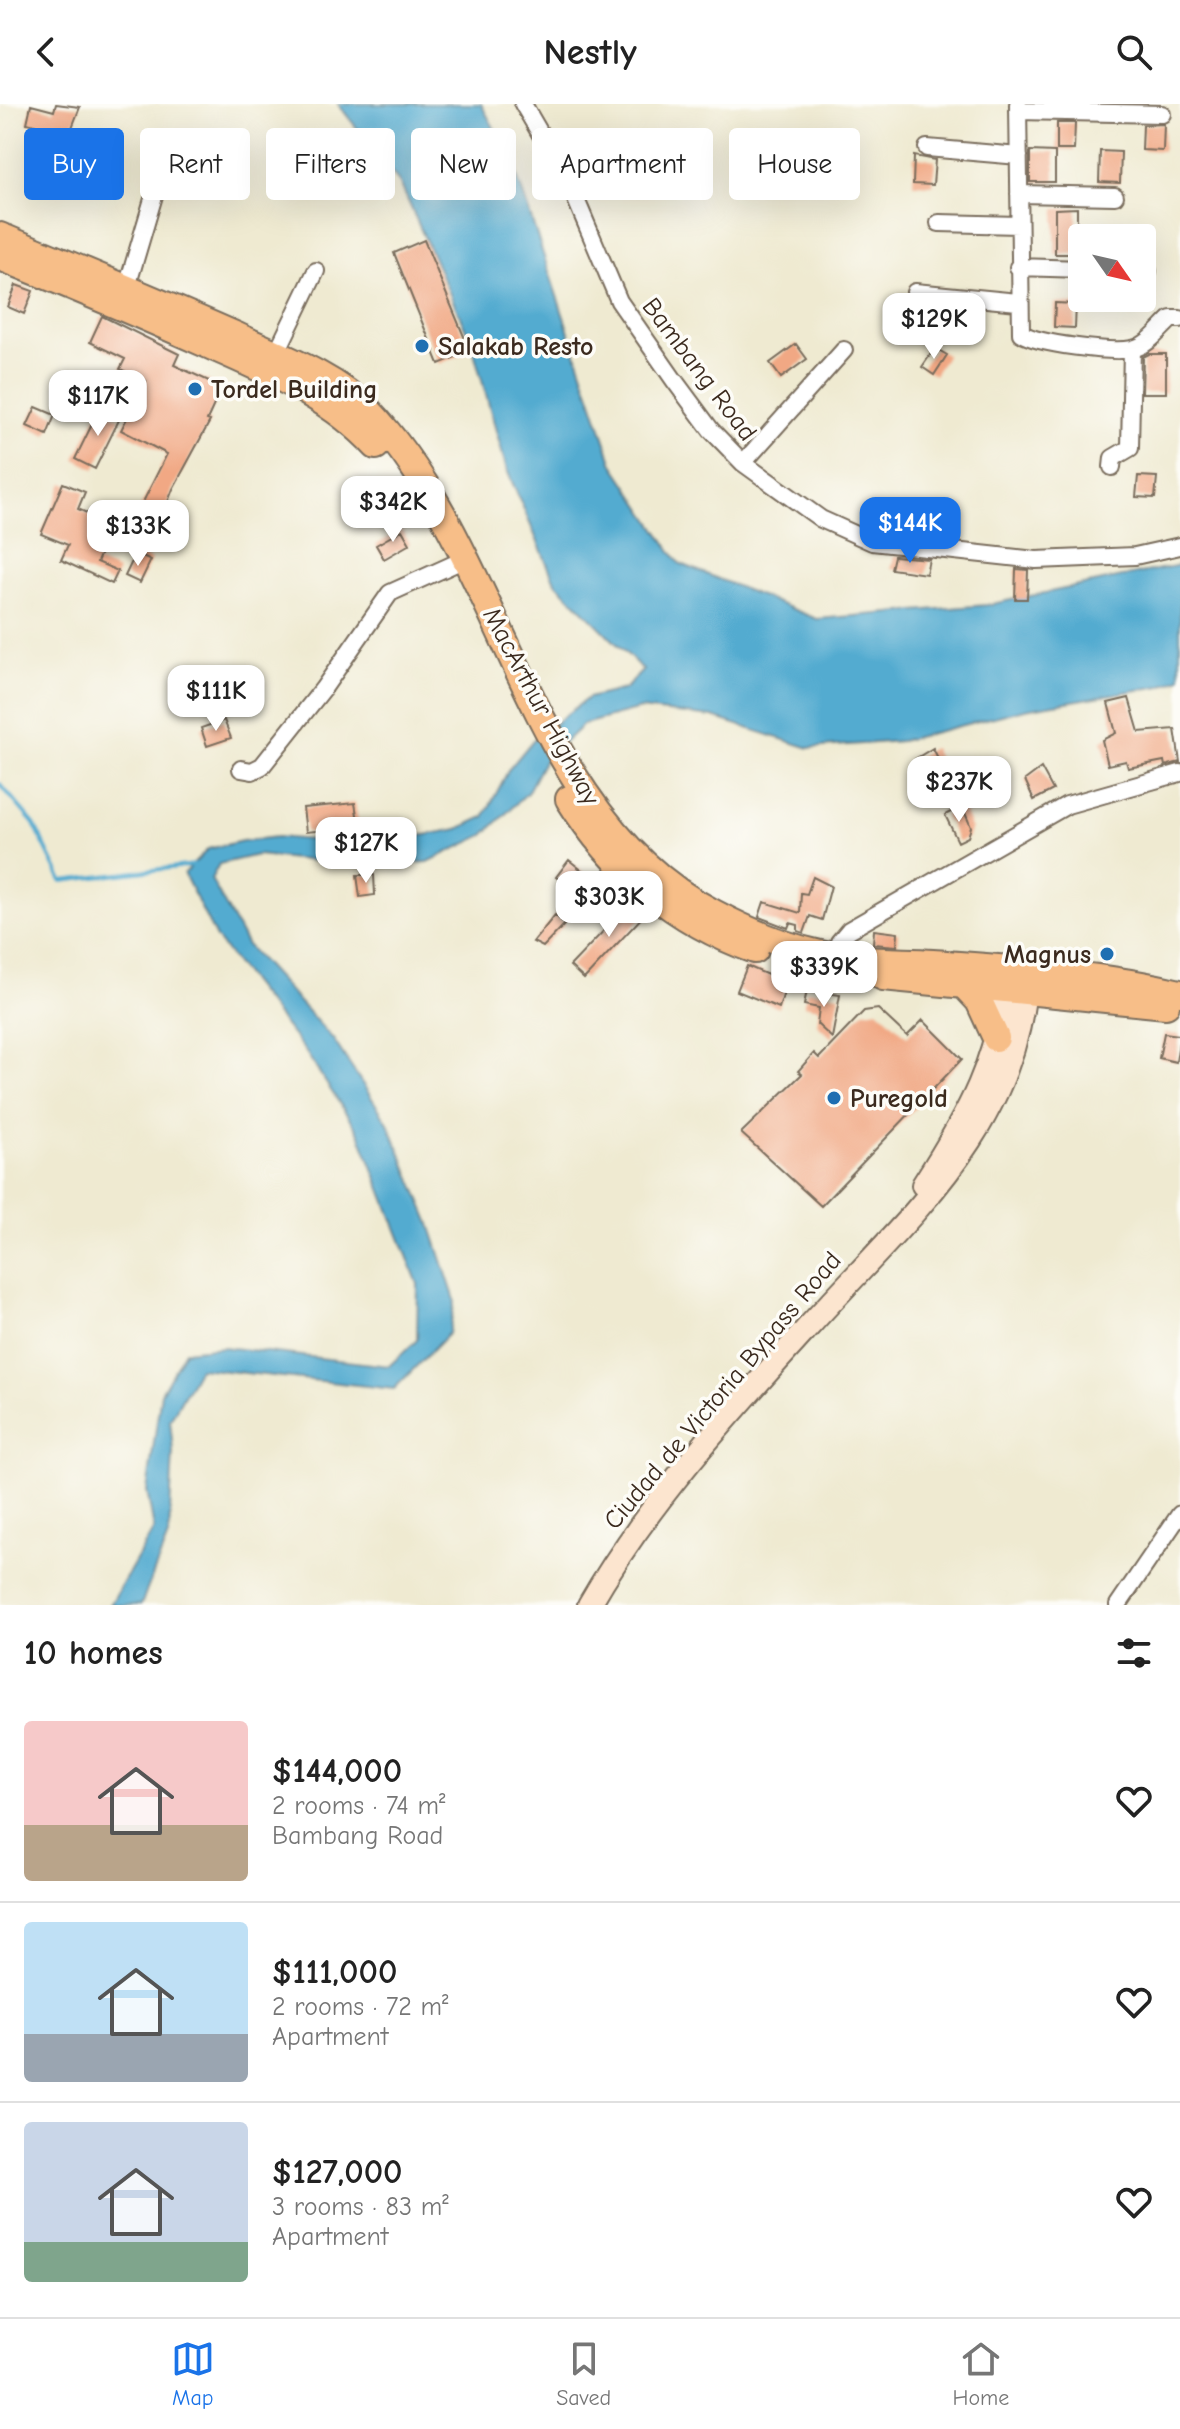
<!DOCTYPE html>
<meta charset="utf-8">
<style>
:root{--surface:#fff;--page:#f2f2f2;--text:#222;--muted:#767676;--line:#e0e0e0;--accent:#1a73e8}
body{margin:0;font-family:"Comic Neue",sans-serif;background:var(--page);color:var(--text);height:100vh;display:flex;flex-direction:column;font-size:30px;white-space:nowrap}
*{box-sizing:border-box;margin:0}
p{font-size:26px;color:var(--muted)}
.icon{flex:none;width:44px;height:44px;fill:none;stroke:currentColor;stroke-width:2;stroke-linecap:round;stroke-linejoin:round}
.map{position:relative;height:1501px;overflow:hidden}
.details{display:flex;flex-direction:column;background:var(--surface);flex:1}
.details>*{flex:none}
.guide{position:absolute;left:24px;top:24px;width:1132px;height:72px;display:flex;gap:16px}
.needle{width:52px;rotate:124deg}
.buttons{position:absolute;left:1068px;top:120px;display:grid;gap:16px}
.buttons a{display:grid;place-items:center;width:88px;height:88px;border-radius:8px;background:var(--surface);box-shadow:0 8px 32px #0002;font-size:40px}
.price{position:absolute;translate:-50% -68px;padding:0 18px;border-radius:16px;background:#fff;color:#222;font-size:26px;line-height:52px;filter:drop-shadow(0 2px 4px #0008)}
.price::after{content:'';position:absolute;left:50%;top:48px;width:24px;height:18px;margin-left:-12px;background:inherit;clip-path:polygon(0 0,100% 0,50% 100%)}
.price.active{background:var(--accent);color:#fff}
ul{padding:0;list-style:none}
li{display:flex;align-items:center;gap:24px;height:200px;padding:0 24px}
li+li{border-top:2px solid var(--line)}
li span{display:grid;place-items:center;flex:none;width:224px;height:160px;border-radius:8px;color:#555}
li>.icon{margin-inline-start:auto}
span .icon{width:96px;height:96px;fill:#fffc;stroke-width:1}
li b{font-size:34px}
h2{display:flex;justify-content:space-between;align-items:center;height:96px;padding:0 24px;font-size:34px}
.pill{padding:0 28px;border-radius:8px;background:var(--surface);box-shadow:0 8px 32px #0002;font-size:28px;line-height:72px}
.pill.active{background:var(--accent);color:#fff}
header{display:flex;justify-content:space-between;align-items:center;height:104px;padding:0 24px;background:var(--surface);font-size:36px;font-weight:700}
.tabs{display:flex;justify-content:space-around;align-items:center;height:112px;border-top:2px solid var(--line);background:var(--surface);font-size:22px;color:var(--muted)}
.tabs a{display:grid;justify-items:center;gap:4px}
.tabs .active{color:var(--accent)}
.map>svg:first-child{display:block}
.water{fill:#53abd0;stroke:#476a77;stroke-width:2}
.lines{fill:none;stroke-linecap:round;stroke-linejoin:round}
.stream{stroke:#53abd0;stroke-width:4}
.building{fill:#f1a884}
.minor-casing{stroke:#7a6d5d;stroke-width:20}
.secondary-casing{stroke:#7a6d5d;stroke-width:26}
.trunk-casing{stroke:#7a6d5d;stroke-width:30}
.minor{stroke:#fff;stroke-width:16}
.secondary{stroke:#fce5cf;stroke-width:22}
.trunk{stroke:#f7be88;stroke-width:26}
.poi-dot{fill:#1f6fb2;stroke:#fdfcf7;stroke-width:3}
.labels{text-anchor:middle;stroke-width:7;stroke-linejoin:round;paint-order:stroke}
.poi-label{font-size:26px;font-weight:bold;fill:#3b2a1e;stroke:#fdfcf7;text-anchor:start}
.street-label{font-size:26px;fill:#3b2a1e;stroke:#fdfcf7}
</style>
<header><svg class="icon" aria-label="back" viewBox="0 0 24 24"><path d="M15 5l-7 7 7 7"/></svg>Nestly<svg class="icon" aria-label="search" viewBox="0 0 24 24"><circle cx="10" cy="10" r="6"/><path d="M15 15l6 6"/></svg></header>
<div class="map">
<svg width="1180" height="1501" viewBox="0 0 1180 1501">
<rect width="100%" height="100%" fill="#fdfcf7"/>
<filter id="ink" filterUnits="userSpaceOnUse"><feTurbulence type="fractalNoise" baseFrequency=".0125" numOctaves="2"/><feDisplacementMap in="SourceGraphic" scale="16" xChannelSelector="R" yChannelSelector="G"/><feConvolveMatrix kernelMatrix="1 2 1 2 8 2 1 2 1" color-interpolation-filters="sRGB"/></filter>
<filter id="wash" filterUnits="userSpaceOnUse"><feTurbulence type="fractalNoise" baseFrequency=".006" numOctaves="4" result="noise"/><feDisplacementMap in="SourceGraphic" scale="32" xChannelSelector="R" yChannelSelector="G"/><feGaussianBlur stdDeviation="1.8" result="paint"/><feColorMatrix in="noise" values="0 0 0 0 0 0 0 0 0 0 0 0 0 0 0 0 0 1.4 0 .05"/><feComposite in="paint" operator="in"/></filter>
<g filter="url(#wash)">
<rect width="100%" height="100%" fill="#efead1"/>
<path class="water" d="M 338,0 L 481,0 L 512,57 L 613,360 L 679,459 L 817,515 L 987,501 L 1180,461 L 1180,574 L 1161,582 L 1025,605 L 901,637 L 809,644 L 713,613 L 640,605 L 584,620 L 544,657 L 527,689 L 484,731 L 428,758 L 364,762 L 257,751 L 219,760 L 211,775 L 246,840 L 333,935 L 388,1019 L 429,1117 L 455,1196 L 449,1229 L 394,1285 L 199,1264 L 170,1316 L 173,1347 L 169,1430 L 141,1501 L 110,1501 L 154,1425 L 147,1387 L 161,1289 L 185,1247 L 223,1243 L 389,1262 L 417,1236 L 418,1180 L 359,1029 L 305,947 L 216,834 L 184,770 L 208,745 L 242,737 L 277,733 L 370,741 L 458,725 L 484,713 L 509,665 L 533,636 L 588,594 L 625,585 L 643,566 L 555,478 L 507,366 L 471,237 L 400,79 Z"/>
<g class="lines">
<path class="stream" d="M 0,680 L 34,720 L 62,777 L 195,761"/>
</g>
<g id="blocks">
<path class="building" d="M 56,0 L 80,3 L 68,34 L 48,31 L 50,25 L 27,19 L 31,1 L 54,7 Z
M 1057,19 L 1075,19 L 1074,46 L 1057,46 Z
M 1164,20 L 1163,47 L 1142,46 L 1143,21 Z
M 1030,47 L 1055,48 L 1055,78 L 1030,78 Z
M 1100,47 L 1121,48 L 1120,79 L 1099,78 Z
M 914,52 L 935,56 L 933,81 L 913,80 Z
M 1077,104 L 1077,121 L 1098,122 L 1098,134 L 1082,134 L 1082,150 L 1055,150 L 1055,105 Z
M 424,136 L 470,247 L 439,260 L 394,149 Z
M 16,181 L 33,187 L 24,210 L 8,203 Z
M 1055,199 L 1076,200 L 1075,224 L 1054,223 Z
M 102,212 L 179,250 L 174,261 L 222,283 L 207,316 L 210,317 L 173,385 L 164,408 L 167,410 L 148,446 L 125,434 L 167,350 L 121,326 L 146,277 L 120,265 L 125,255 L 90,238 Z
M 796,240 L 807,255 L 781,274 L 770,259 Z
M 935,244 L 947,251 L 934,271 L 922,263 Z
M 1149,250 L 1166,250 L 1166,289 L 1142,289 L 1143,253 Z
M 36,303 L 55,311 L 47,331 L 27,322 Z
M 100,304 L 120,314 L 95,365 L 75,355 Z
M 1138,372 L 1157,373 L 1155,394 L 1136,393 Z
M 63,379 L 85,388 L 78,405 L 113,421 L 97,458 L 118,467 L 112,480 L 61,456 L 68,441 L 41,430 Z
M 402,426 L 410,440 L 384,455 L 376,441 Z
M 136,449 L 151,456 L 140,479 L 125,472 Z
M 894,452 L 929,455 L 926,470 L 891,465 Z
M 1016,465 L 1028,466 L 1027,495 L 1015,495 Z
M 1129,594 L 1139,628 L 1175,625 L 1180,658 L 1165,662 L 1164,657 L 1128,664 L 1126,657 L 1108,661 L 1102,636 L 1116,629 L 1108,599 Z
M 224,616 L 231,634 L 207,642 L 201,624 Z
M 933,644 L 947,673 L 929,681 L 915,655 Z
M 1041,664 L 1053,686 L 1034,696 L 1025,676 Z
M 355,699 L 359,723 L 306,728 L 303,704 Z
M 962,702 L 971,723 L 968,733 L 958,738 L 945,711 Z
M 569,756 L 584,768 L 572,785 L 556,773 Z
M 357,771 L 374,771 L 375,791 L 360,793 Z
M 813,773 L 831,782 L 822,816 L 810,812 L 804,829 L 798,827 L 798,821 L 790,819 L 788,824 L 759,813 L 764,798 L 800,809 L 801,789 L 807,790 Z
M 634,795 L 649,806 L 584,875 L 570,862 Z
M 555,811 L 565,820 L 543,843 L 533,838 Z
M 874,826 L 898,829 L 897,842 L 873,840 Z
M 747,862 L 787,879 L 779,904 L 737,887 Z
M 807,886 L 840,891 L 832,934 L 817,920 L 819,904 L 804,901 Z
M 878,905 L 907,932 L 923,916 L 962,955 L 821,1102 L 741,1029 L 802,970 L 798,967 L 814,949 L 819,954 L 864,907 Z
M 1164,929 L 1180,931 L 1176,958 L 1159,954 Z"/>
</g>
</g>
<g filter="url(#ink)">
<use href="#blocks" fill-opacity="0" stroke="#7a6d5d" stroke-width="2"/>
<g class="lines">
<defs>
<path id="minor" d="M 523,0 L 569,79 L 619,197 L 674,276 L 711,326 L 743,359 L 821,415 L 872,438 L 1036,456 L 1135,452 L 1180,442
M 1018,0 L 1021,229 C 1037,240 1112,249 1132,245 C 1148,242 1160,225 1171,215 L 1180,215
M 1018,7 L 1162,10
M 927,44 L 1019,52
M 1019,90 L 1115,92
M 939,119 L 1019,121
M 1018,163 L 1082,165
M 1142,167 L 1148,167
M 915,188 L 1018,198
M 124,193 L 161,68
M 273,256 L 316,167
M 743,359 L 844,246
M 1112,363 L 1113,354 L 1130,344 L 1132,245
M 241,665 L 252,667 L 262,662 L 323,585 L 390,489 L 465,455
M 829,867 L 839,838 L 849,826 L 1067,701 L 1180,669
M 1118,1501 L 1180,1410"/>
<path id="secondary" d="M 923,1081 C 968,1011 1000,955 1006,870
M 589,1501 C 648,1398 731,1308 811,1220 C 906,1114 1017,1025 1026,872"/>
<path id="trunk" d="M 0,132 C 80,165 158,197 237,232 C 280,252 334,272 368,306 C 507,451 526,713 714,809 C 746,826 784,842 820,850 C 856,858 896,857 933,859 C 1015,865 1100,870 1180,889
M 0,153 C 68,180 136,209 204,239 C 266,267 329,291 376,342
M 569,695 C 613,766 676,818 755,846
M 883,873 L 1166,901
M 964,881 L 979,897 L 996,934"/>
</defs>
<use href="#minor" class="minor-casing"/>
<use href="#secondary" class="secondary-casing"/>
<use href="#trunk" class="trunk-casing"/>
<use href="#minor" class="minor"/>
<use href="#secondary" class="secondary"/>
<use href="#trunk" class="trunk"/>
</g>
</g>
<g class="poi-dot">
<circle cx="422" cy="242" r="8"/>
<circle cx="195" cy="285" r="8"/>
<circle cx="1107" cy="850" r="8"/>
<circle cx="834" cy="994" r="8"/>
</g>
<g class="labels">
<g class="poi-label">
<text x="438" y="251">Salakab Resto</text>
<text x="211" y="294">Tordel Building</text>
<text x="1091" y="859" text-anchor="end">Magnus</text>
<text x="850" y="1003">Puregold</text>
</g>
<g class="street-label">
<text transform="translate(700 265) rotate(53)" y="9">Bambang Road</text>
<text transform="translate(542 602) rotate(62)" y="9">MacArthur Highway</text>
<text transform="translate(722 1286) rotate(-50)" y="9">Ciudad de Victoria Bypass Road</text>
</g>
</g>
</svg>
<div class="buttons">
<a><svg class="needle" viewBox="-14 -14 28 28"><path d="M0-13l5 13h-10z" fill="#e53935"/><path d="M0 13l5-13h-10z" fill="#767676"/></svg></a>
</div>
<b class="price" style="left:934px;top:257px">$129K</b>
<b class="price" style="left:98px;top:334px">$117K</b>
<b class="price" style="left:393px;top:440px">$342K</b>
<b class="price active" style="left:910px;top:461px">$144K</b>
<b class="price" style="left:138px;top:464px">$133K</b>
<b class="price" style="left:216px;top:629px">$111K</b>
<b class="price" style="left:959px;top:720px">$237K</b>
<b class="price" style="left:366px;top:781px">$127K</b>
<b class="price" style="left:609px;top:835px">$303K</b>
<b class="price" style="left:824px;top:905px">$339K</b>
<div class="guide">
<a class="pill active">Buy</a>
<a class="pill">Rent</a>
<a class="pill">Filters</a>
<a class="pill">New</a>
<a class="pill">Apartment</a>
<a class="pill">House</a>
</div>
</div>
<section class="details">
<h2>10 homes<svg class="icon" aria-label="filters" viewBox="0 0 24 24"><path d="M4 7h16M4 17h16"/><circle cx="9" cy="7" r="2"/><circle cx="15" cy="17" r="2"/></svg></h2>
<ul>
<li><span style="background:linear-gradient(#f6c9c9 65%,#b9a48a 0)"><svg class="icon" aria-label="home" viewBox="0 0 24 24"><path d="M3 11l9-7 9 7M6 9v11h12V9"/></svg></span><div><b>$144,000</b><p>2 rooms · 74 m²</p><p>Bambang Road</p></div><svg class="icon" aria-label="heart" viewBox="0 0 24 24"><path d="M12 20l-8-8c-3-5 5-10 8-4 3-6 11-1 8 4z"/></svg></li>
<li><span style="background:linear-gradient(#bfe0f5 70%,#9aa5b1 0)"><svg class="icon" aria-label="home" viewBox="0 0 24 24"><path d="M3 11l9-7 9 7M6 9v11h12V9"/></svg></span><div><b>$111,000</b><p>2 rooms · 72 m²</p><p>Apartment</p></div><svg class="icon" aria-label="heart" viewBox="0 0 24 24"><path d="M12 20l-8-8c-3-5 5-10 8-4 3-6 11-1 8 4z"/></svg></li>
<li><span style="background:linear-gradient(#c9d6e8 75%,#7fa58c 0)"><svg class="icon" aria-label="home" viewBox="0 0 24 24"><path d="M3 11l9-7 9 7M6 9v11h12V9"/></svg></span><div><b>$127,000</b><p>3 rooms · 83 m²</p><p>Apartment</p></div><svg class="icon" aria-label="heart" viewBox="0 0 24 24"><path d="M12 20l-8-8c-3-5 5-10 8-4 3-6 11-1 8 4z"/></svg></li>
</ul>
</section>
<nav class="tabs">
<a class="active"><svg class="icon" aria-label="map" viewBox="0 0 24 24"><path d="M3 6l6-2 6 2 6-2v14l-6 2-6-2-6 2zM9 4v14M15 6v14"/></svg>Map</a>
<a><svg class="icon" aria-label="saved" viewBox="0 0 24 24"><path d="M7 4h10v16l-5-4-5 4z"/></svg>Saved</a>
<a><svg class="icon" aria-label="home" viewBox="0 0 24 24"><path d="M3 11l9-7 9 7M6 9v11h12V9"/></svg>Home</a>
</nav>
